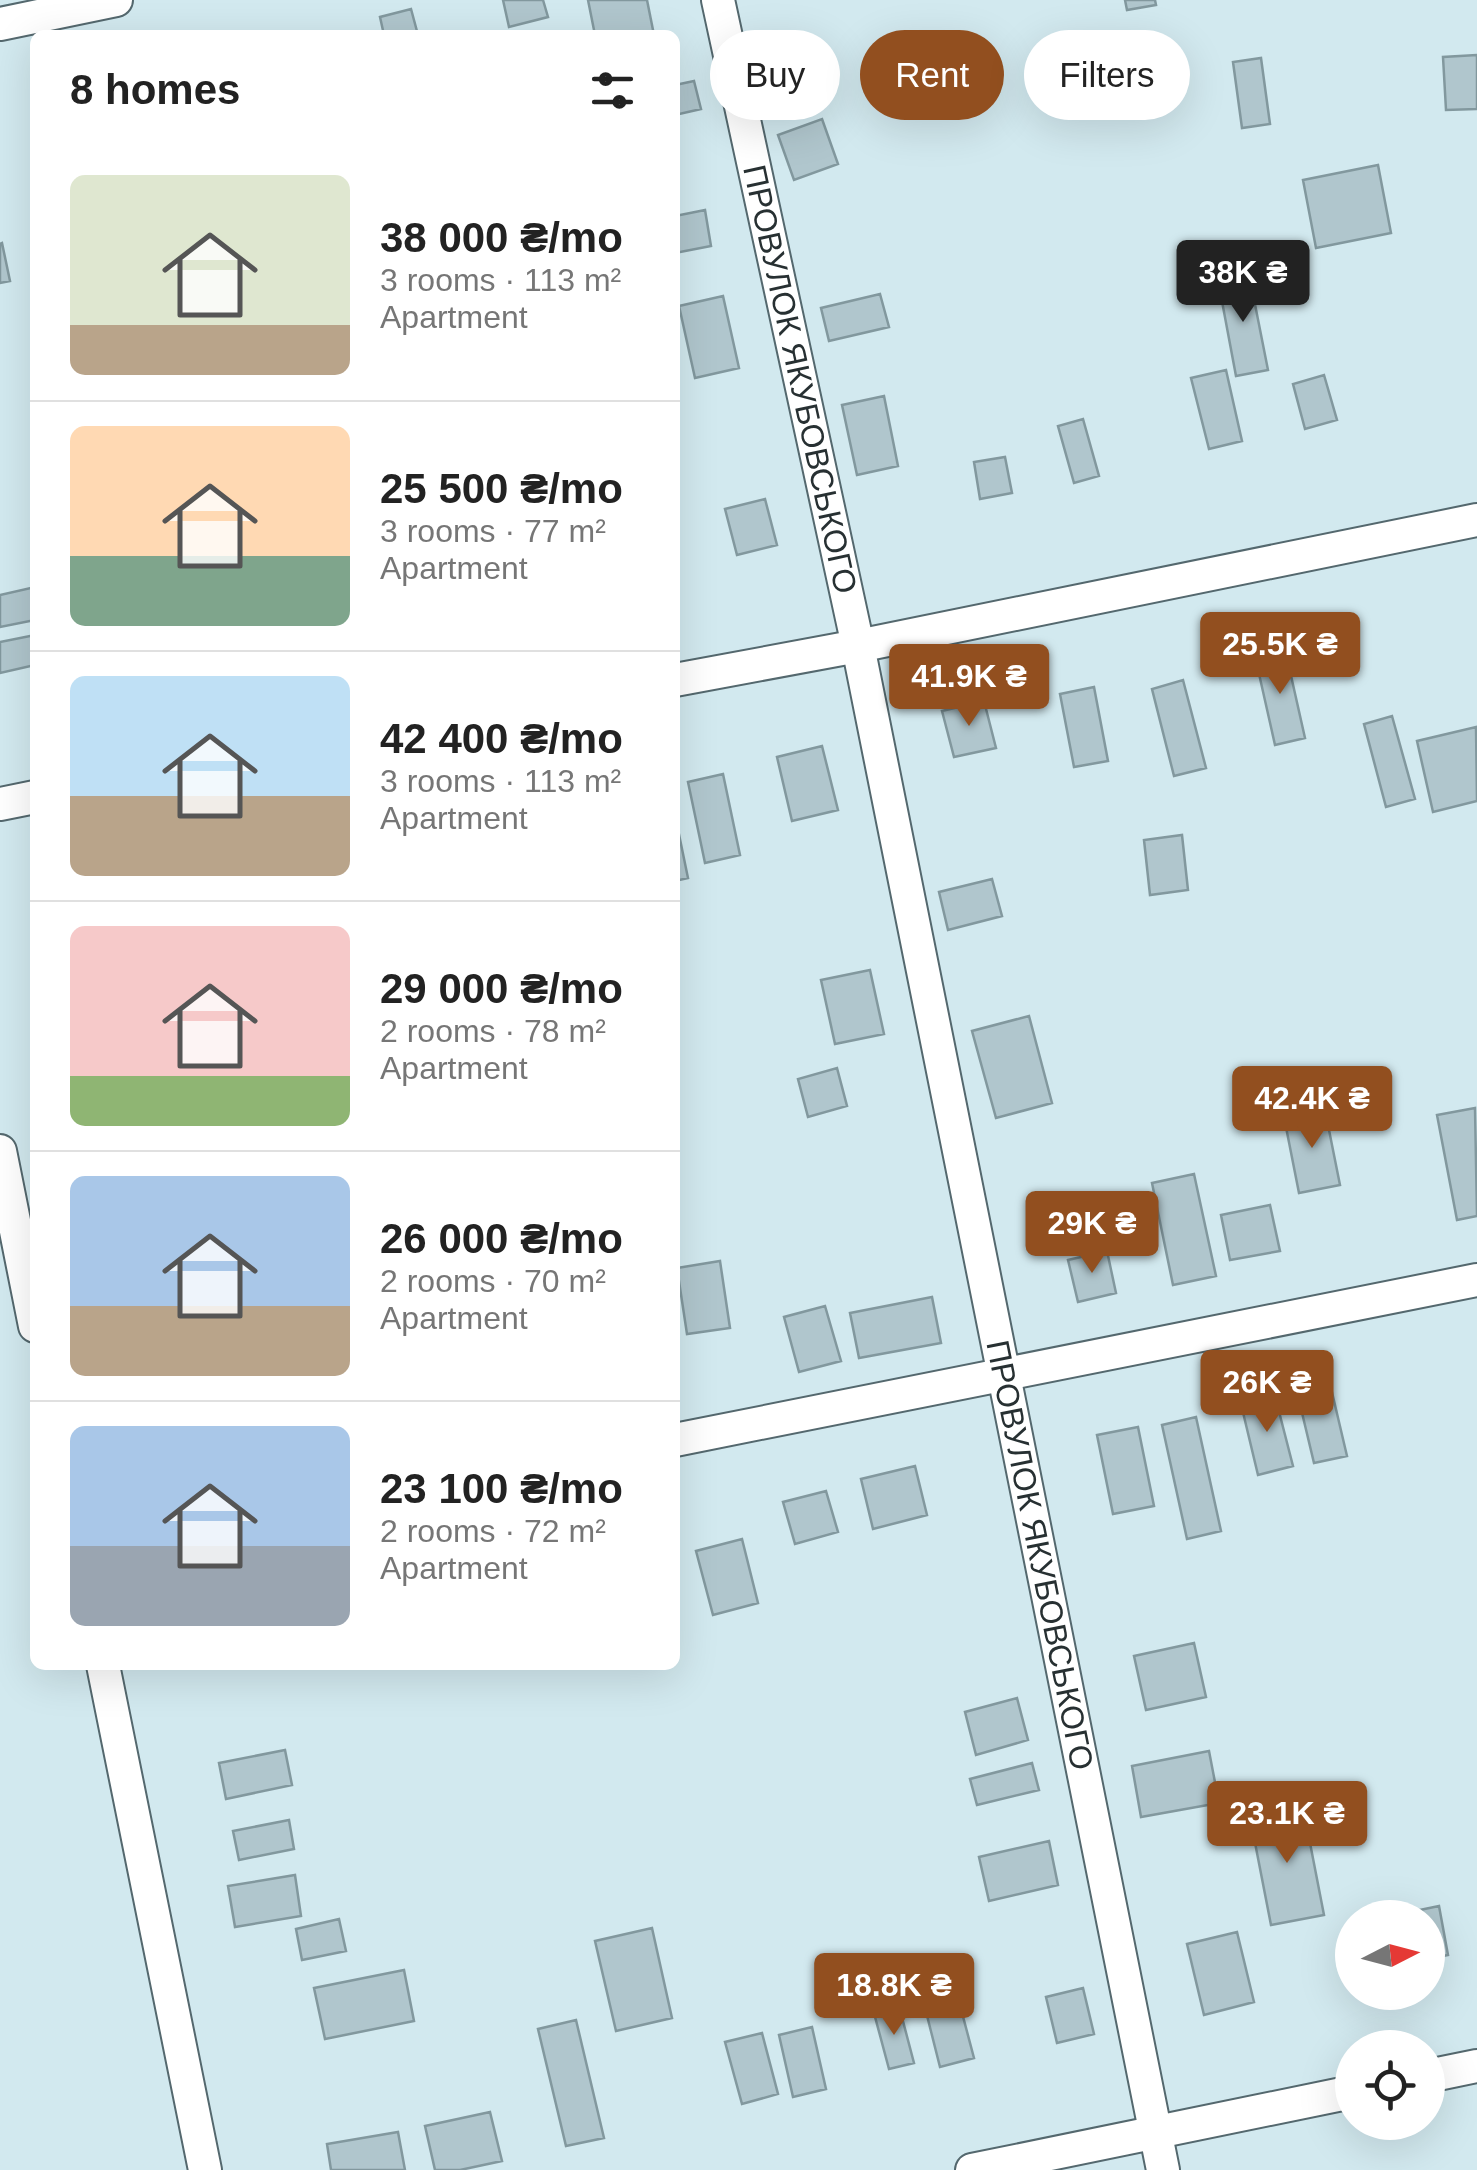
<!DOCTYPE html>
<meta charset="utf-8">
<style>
:root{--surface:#fff;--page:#f6f6f6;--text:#222;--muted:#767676;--line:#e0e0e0;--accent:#924f1f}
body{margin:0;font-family:Helvetica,sans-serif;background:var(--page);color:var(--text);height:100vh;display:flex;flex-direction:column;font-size:38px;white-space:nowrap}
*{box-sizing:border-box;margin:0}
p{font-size:32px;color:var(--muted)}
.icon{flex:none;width:55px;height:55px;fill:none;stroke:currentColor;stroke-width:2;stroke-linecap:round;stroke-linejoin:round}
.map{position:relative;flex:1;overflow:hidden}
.drawer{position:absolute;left:30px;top:30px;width:650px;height:1640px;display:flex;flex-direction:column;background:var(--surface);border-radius:15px;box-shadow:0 10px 40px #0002}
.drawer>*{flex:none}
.hud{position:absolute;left:710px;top:30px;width:615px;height:90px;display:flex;gap:20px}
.needle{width:65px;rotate:84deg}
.buttons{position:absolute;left:1335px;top:1900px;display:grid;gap:20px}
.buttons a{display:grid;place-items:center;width:110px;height:110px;border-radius:50%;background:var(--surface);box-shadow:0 10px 40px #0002;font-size:50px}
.price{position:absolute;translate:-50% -85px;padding:0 22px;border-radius:10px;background:var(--accent);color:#fff;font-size:32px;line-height:65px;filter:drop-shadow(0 2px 5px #0008)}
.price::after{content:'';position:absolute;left:50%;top:60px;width:30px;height:22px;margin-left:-15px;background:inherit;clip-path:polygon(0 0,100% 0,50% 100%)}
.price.current{background:#222;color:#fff}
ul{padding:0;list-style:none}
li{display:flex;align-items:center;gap:30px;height:250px;padding:0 40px}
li+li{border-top:2px solid var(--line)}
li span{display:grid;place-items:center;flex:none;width:280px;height:200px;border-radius:15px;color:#555}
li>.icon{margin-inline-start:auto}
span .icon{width:120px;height:120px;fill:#fffc;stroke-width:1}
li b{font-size:42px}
h2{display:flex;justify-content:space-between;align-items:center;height:120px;padding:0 40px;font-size:42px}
.tag{padding:0 35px;border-radius:45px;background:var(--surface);box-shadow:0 10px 40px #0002;font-size:35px;line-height:90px}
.tag.current{background:var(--accent);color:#fff}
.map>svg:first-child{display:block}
.building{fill:#b0c6cd;stroke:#82989e;stroke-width:2.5}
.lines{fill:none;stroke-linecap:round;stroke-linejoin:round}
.street-casing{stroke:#54686e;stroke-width:36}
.street{stroke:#fff;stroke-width:32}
.labels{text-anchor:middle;stroke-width:8;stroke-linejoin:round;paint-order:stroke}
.street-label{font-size:32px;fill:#273032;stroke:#fff}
</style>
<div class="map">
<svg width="1477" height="2170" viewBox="0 0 1477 2170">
<rect width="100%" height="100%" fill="#d2e9ef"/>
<path class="building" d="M 503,0 L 543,0 L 548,17 L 509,27 Z
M 588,0 L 647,0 L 654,35 L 595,35 Z
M 1125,0 L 1155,0 L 1156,5 L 1127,10 Z
M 411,9 L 418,35 L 384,35 L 380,17 Z
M 814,50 L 821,80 L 766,92 L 759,61 Z
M 1477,55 L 1477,109 L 1446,110 L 1443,57 Z
M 1261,58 L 1270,124 L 1242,128 L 1233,62 Z
M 694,81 L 701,109 L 675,115 L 675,85 Z
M 822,119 L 838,164 L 794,180 L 778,135 Z
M 1378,165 L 1391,233 L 1316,248 L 1303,180 Z
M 705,210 L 711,246 L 675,253 L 675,216 Z
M 2,243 L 10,281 L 0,283 L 0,244 Z
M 1249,274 L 1268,370 L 1236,376 L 1218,280 Z
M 880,294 L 889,327 L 829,341 L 821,308 Z
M 723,296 L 739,368 L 695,378 L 679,306 Z
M 1226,370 L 1242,441 L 1209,449 L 1191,378 Z
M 1324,375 L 1337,420 L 1305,429 L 1293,384 Z
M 884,396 L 898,466 L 857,475 L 842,405 Z
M 1083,419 L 1099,476 L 1074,483 L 1058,426 Z
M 1005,457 L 1012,493 L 980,499 L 974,462 Z
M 765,499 L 777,545 L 737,555 L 725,509 Z
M 35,587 L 35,620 L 0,627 L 0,595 Z
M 35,635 L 35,665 L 0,673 L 0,642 Z
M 1285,649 L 1305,738 L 1275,745 L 1255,656 Z
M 1183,680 L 1206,768 L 1174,776 L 1152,689 Z
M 1094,687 L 1108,761 L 1074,767 L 1060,694 Z
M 984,701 L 996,748 L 954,757 L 942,711 Z
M 1392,716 L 1415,799 L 1386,807 L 1364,724 Z
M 1476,727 L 1477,801 L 1433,812 L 1417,741 Z
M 822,746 L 838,810 L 792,821 L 777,757 Z
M 723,774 L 740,855 L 705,863 L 688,782 Z
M 675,815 L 688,878 L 675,881 Z
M 1182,835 L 1188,890 L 1150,895 L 1144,840 Z
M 992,879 L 1002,916 L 948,930 L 939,892 Z
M 870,970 L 884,1034 L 835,1044 L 821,980 Z
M 1029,1016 L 1052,1103 L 996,1118 L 972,1031 Z
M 837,1068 L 847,1106 L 808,1117 L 798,1079 Z
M 1475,1108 L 1477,1216 L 1457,1220 L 1437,1115 Z
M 1325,1110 L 1340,1185 L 1299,1193 L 1284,1117 Z
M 1194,1174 L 1216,1276 L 1173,1285 L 1152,1183 Z
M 1270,1205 L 1280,1251 L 1230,1260 L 1221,1215 Z
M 1107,1251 L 1116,1293 L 1078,1302 L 1068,1260 Z
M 720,1261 L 730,1328 L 687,1334 L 677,1268 Z
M 932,1297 L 941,1343 L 859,1358 L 850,1313 Z
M 825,1306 L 841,1361 L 799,1372 L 784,1317 Z
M 1331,1388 L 1347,1456 L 1314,1463 L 1298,1396 Z
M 1275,1396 L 1293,1466 L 1258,1475 L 1241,1404 Z
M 1196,1417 L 1221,1531 L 1187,1539 L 1162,1425 Z
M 1138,1427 L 1154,1506 L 1113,1514 L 1097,1435 Z
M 915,1466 L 927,1515 L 873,1529 L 861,1479 Z
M 826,1491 L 838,1532 L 795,1544 L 783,1502 Z
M 742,1539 L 758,1603 L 713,1615 L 696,1551 Z
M 1194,1643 L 1206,1697 L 1146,1710 L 1134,1656 Z
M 1017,1698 L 1028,1740 L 976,1755 L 965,1712 Z
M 285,1750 L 292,1785 L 226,1799 L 219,1763 Z
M 1209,1751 L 1219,1803 L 1141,1817 L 1132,1766 Z
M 1032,1763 L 1039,1790 L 977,1805 L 970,1779 Z
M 1303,1807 L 1324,1915 L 1271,1925 L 1250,1817 Z
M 289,1820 L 294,1849 L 239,1860 L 233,1831 Z
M 1049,1841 L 1058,1885 L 989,1901 L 979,1857 Z
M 295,1875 L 301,1916 L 235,1927 L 228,1886 Z
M 1439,1906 L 1448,1955 L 1428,1959 L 1428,1918 L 1381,1918 Z
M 339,1919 L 346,1951 L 302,1960 L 296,1929 Z
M 652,1928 L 672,2018 L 616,2031 L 595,1941 Z
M 1237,1932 L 1254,2002 L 1204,2015 L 1187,1944 Z
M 948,1960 L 974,2058 L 940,2067 L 915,1968 Z
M 404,1970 L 414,2021 L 325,2039 L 314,1988 Z
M 1083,1988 L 1094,2034 L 1057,2043 L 1046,1997 Z
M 899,2006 L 914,2063 L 889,2069 L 874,2013 Z
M 576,2020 L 604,2138 L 566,2146 L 538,2029 Z
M 812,2027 L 826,2089 L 793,2097 L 779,2035 Z
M 762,2033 L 778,2094 L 742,2104 L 725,2042 Z
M 490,2112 L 502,2161 L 460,2170 L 435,2170 L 425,2126 Z
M 398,2132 L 405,2170 L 331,2170 L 327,2144 Z"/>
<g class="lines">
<defs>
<g id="street">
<path id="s1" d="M 718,0 L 858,646 L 1163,2170"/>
<path d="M 0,24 L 116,0"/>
<path d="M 675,680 L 858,646 L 1477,520"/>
<path d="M 0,804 L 35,797"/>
<path d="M 0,1151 L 35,1326"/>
<path d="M 675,1440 L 1477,1280"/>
<path d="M 103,1665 L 205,2170"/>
<path d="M 1428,2076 L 1477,2066"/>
<path d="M 972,2170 L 1352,2092"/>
</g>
</defs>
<use href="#street" class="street-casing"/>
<use href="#street" class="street"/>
</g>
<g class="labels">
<g class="street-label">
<text dy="11" stroke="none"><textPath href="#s1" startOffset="388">ПРОВУЛОК ЯКУБОВСЬКОГО</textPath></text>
<text dy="11" stroke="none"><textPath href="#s1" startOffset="1588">ПРОВУЛОК ЯКУБОВСЬКОГО</textPath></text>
</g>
</g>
</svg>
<div class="buttons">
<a><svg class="needle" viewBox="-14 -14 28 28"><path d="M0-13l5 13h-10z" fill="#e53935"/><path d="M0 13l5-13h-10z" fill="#767676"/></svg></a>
<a><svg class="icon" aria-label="locate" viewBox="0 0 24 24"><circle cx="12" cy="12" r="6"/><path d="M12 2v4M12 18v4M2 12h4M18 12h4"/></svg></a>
</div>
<b class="price current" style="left:1243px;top:325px">38K ₴</b>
<b class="price" style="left:1280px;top:697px">25.5K ₴</b>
<b class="price" style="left:969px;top:729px">41.9K ₴</b>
<b class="price" style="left:1312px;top:1151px">42.4K ₴</b>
<b class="price" style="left:1092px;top:1276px">29K ₴</b>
<b class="price" style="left:1267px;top:1435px">26K ₴</b>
<b class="price" style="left:1287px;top:1866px">23.1K ₴</b>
<b class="price" style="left:894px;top:2038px">18.8K ₴</b>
<div class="hud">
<a class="tag">Buy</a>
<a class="tag current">Rent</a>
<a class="tag">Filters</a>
</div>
<section class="drawer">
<h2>8 homes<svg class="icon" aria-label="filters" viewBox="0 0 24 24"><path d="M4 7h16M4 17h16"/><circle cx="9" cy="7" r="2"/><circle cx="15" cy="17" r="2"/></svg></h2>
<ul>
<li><span style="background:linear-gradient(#dfe7d0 75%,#b9a48a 0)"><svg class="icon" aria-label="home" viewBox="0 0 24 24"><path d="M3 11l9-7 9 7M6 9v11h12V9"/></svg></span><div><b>38 000 ₴/mo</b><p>3 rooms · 113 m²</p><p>Apartment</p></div></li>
<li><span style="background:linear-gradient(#ffd9b3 65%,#7fa58c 0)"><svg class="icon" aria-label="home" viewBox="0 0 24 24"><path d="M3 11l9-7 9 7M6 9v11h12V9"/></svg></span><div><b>25 500 ₴/mo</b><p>3 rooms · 77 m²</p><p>Apartment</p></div></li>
<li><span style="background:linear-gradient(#bfe0f5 60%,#b9a48a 0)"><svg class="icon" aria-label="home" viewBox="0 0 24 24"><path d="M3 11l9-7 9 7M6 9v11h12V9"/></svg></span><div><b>42 400 ₴/mo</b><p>3 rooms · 113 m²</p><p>Apartment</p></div></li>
<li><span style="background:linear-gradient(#f6c9c9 75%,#8fb573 0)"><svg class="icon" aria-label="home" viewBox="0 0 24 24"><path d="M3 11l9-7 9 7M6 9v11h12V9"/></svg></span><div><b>29 000 ₴/mo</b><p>2 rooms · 78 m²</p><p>Apartment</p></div></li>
<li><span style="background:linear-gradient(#a9c7e8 65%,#b9a48a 0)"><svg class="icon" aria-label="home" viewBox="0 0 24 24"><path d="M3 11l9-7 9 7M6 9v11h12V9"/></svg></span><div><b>26 000 ₴/mo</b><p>2 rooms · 70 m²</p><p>Apartment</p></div></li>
<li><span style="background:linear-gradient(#a9c7e8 60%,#9aa5b1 0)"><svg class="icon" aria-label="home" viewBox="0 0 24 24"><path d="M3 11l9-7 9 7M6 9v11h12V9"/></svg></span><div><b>23 100 ₴/mo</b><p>2 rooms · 72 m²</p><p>Apartment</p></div></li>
</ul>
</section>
</div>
